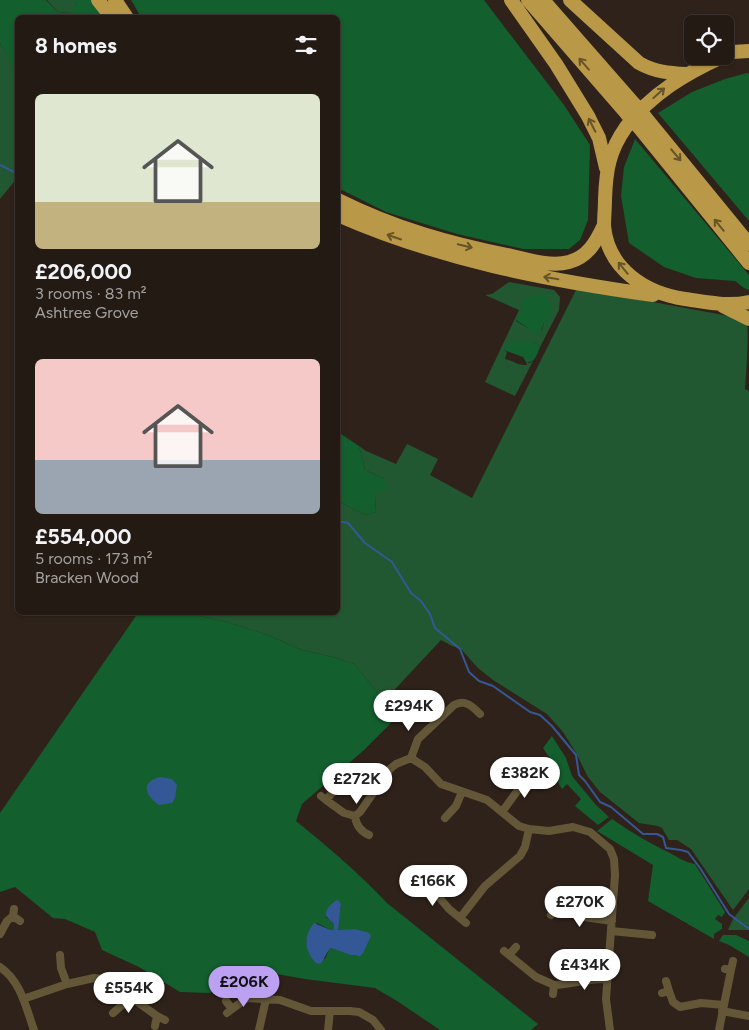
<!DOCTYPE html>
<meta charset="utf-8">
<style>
:root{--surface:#231a14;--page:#2b231d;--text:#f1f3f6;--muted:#a3a1a0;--line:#403834;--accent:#bca0f2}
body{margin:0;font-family:Figtree,sans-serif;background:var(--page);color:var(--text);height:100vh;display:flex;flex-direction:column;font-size:19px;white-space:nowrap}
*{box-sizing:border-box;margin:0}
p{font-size:16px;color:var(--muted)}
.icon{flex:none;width:28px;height:28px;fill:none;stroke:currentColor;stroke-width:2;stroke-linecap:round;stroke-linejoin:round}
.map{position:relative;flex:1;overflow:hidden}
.side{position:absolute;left:15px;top:15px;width:325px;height:600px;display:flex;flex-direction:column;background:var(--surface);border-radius:8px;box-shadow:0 1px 4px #0004,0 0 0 1px var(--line)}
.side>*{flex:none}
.tools{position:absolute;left:684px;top:15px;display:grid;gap:10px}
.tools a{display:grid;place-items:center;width:50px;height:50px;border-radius:8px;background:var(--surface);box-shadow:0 1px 4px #0004,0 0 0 1px var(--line);font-size:25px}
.price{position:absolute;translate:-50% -42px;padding:0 11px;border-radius:18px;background:#fff;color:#222;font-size:16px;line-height:32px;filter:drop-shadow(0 1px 2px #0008)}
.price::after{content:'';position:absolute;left:50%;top:30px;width:15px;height:11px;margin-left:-8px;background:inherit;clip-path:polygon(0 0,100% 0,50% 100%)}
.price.on{background:var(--accent);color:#111}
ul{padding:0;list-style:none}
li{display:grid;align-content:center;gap:10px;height:265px;padding:0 20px}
li span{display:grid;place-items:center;height:155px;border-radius:8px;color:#555}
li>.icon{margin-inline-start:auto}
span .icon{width:90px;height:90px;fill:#fffc;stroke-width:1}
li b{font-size:21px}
h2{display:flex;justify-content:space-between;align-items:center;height:60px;padding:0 20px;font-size:21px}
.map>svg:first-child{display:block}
.green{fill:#225831;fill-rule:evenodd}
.forest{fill:#135f2e;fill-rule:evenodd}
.water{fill:#345895}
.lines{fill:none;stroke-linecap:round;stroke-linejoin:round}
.stream{stroke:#345895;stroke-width:2}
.street{stroke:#635738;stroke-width:8}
.highway{stroke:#b99948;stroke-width:14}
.highway-bridge{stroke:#b99948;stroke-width:14}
.oneway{stroke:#665328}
</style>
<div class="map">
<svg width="749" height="1030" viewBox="0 0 749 1030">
<rect width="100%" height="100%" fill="#2f221a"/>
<path class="green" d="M 47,0 L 76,0 L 76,3 L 72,13 L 58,12 Z
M 0,43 L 18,73 L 17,178 L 0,199 Z
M 509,282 L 554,290 L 560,297 L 559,310 L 540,347 L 539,345 C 525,338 516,342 504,350 L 507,352 L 505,359 C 515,361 515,365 527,365 L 526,362 L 530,363 L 533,361 L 515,396 L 485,382 L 519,310 L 485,295 L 492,294 ZM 521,311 L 544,323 L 542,330 L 528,328 L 516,321 Z
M 577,288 L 734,317 C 738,320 744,322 747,326 C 749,335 746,377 745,389 L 749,391 L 749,889 L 733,910 L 691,849 L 677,840 L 669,840 L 662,828 L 658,826 L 639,823 L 600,792 L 588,777 L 575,751 L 563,732 L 547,714 L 493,680 L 478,668 L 461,649 L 452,646 L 441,640 L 384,701 L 354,664 L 333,657 L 302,650 L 265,634 L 227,622 L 187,613 L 338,612 L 338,501 L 365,515 L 376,512 L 375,495 L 385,479 L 365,470 L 359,446 L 366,451 L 396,464 L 407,444 L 438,459 L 430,475 L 472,498 Z
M 749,898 L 749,930 L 728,930 L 733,919 Z"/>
<path class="forest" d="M 0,0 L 46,0 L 58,12 L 71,13 L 76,3 L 76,0 L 92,0 L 104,17 L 18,18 L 17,73 L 0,43 Z
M 131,0 L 484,0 L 564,105 L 590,145 L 588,220 L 580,240 L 569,249 L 523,249 L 457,234 L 386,212 L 338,188 L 338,18 L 141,17 Z
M 747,73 L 749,74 L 749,221 L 658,113 L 692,92 L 725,79 Z
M 635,139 L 749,275 L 749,290 L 744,288 L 735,281 L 696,278 L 664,267 L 629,243 L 621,196 L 624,167 Z
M 543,294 L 547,295 L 552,309 L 549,322 L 544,323 L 540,334 L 531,333 L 528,328 L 516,320 L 521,311 L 523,298 Z
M 517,341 L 529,341 L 540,345 L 540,347 C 537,354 535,364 526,362 L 523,357 L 504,350 L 505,346 Z
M 338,432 L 359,446 L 365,470 L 385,479 L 388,487 L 375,495 L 376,512 L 365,515 L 338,501 Z
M 138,613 L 187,613 L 227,622 L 265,634 L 302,650 L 333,657 L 354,664 L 389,707 L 395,719 L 364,750 L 302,804 L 296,821 C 328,847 359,873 387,903 L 538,1024 L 531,1030 L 440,1030 L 397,1001 L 375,988 L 305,979 L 265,972 L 236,976 L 210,993 L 180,992 L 139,967 L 102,950 L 95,932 L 65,919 L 53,918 L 15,887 L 0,892 L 0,813 ZM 341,904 L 337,931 L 355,929 L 357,956 L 331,948 L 329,950 L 325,959 L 309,954 L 306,941 L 317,923 L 331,930 L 334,930 L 334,924 L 326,917 Z
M 552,736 L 566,758 L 572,776 L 596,805 L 609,817 L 598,825 L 575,806 L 581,799 L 567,784 L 562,789 L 559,784 L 551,760 L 543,748 Z
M 612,819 C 631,832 649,843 670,853 C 679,858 685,862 695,864 L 725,912 L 722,917 L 718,915 L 715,919 L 722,924 L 722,929 L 714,934 L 714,939 L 648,901 L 653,865 L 597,831 Z
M 723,935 L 736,935 L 749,941 L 749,957 L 729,945 L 719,941 Z"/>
<path class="water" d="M 160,777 L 172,779 L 177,785 L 175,798 L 172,803 L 159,805 C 145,795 140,782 160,777 Z
M 338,900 L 341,904 L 338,930 L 355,929 L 369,933 L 371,936 L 363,953 L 360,956 L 351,955 L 331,948 C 326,952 325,959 320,964 L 316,963 C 304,951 303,936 314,923 L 331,930 L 334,930 L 334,924 C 332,922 329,920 327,917 C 323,911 332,902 338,900 Z"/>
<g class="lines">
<path class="stream" d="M 0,165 L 18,174
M 338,521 L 348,523 L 365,543 L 392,562 L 411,593 L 421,601 L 430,614 L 435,628 L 460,649 L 469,672 L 479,681 L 493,686 L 530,712 L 540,715 L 552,726 L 576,755 L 579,775 L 585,781 L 600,802 L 611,807 L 643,834 L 657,834 L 663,837 L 666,848 L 681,850 L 688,852 L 700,868 L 729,914 L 749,929"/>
<path class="street" d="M 411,758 L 425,767 L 441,784 L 487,800 L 519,826 L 529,829 L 549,831 L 573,827 L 590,832 L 610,849 L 614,859 L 615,875 L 606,999 L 610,1030
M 526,767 L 522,774 L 528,776
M 321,796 L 326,800 L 332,793
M 326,800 L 344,813 L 355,816 C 356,825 360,831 369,835
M 502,812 L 518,790 L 522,774
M 355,816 L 360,812 L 390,769 L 396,764 L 411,758 L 418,739 L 454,705 C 465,699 472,706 480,714
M 445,818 L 456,806 L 462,792
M 411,875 L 432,889 L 449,909 L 466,923
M 560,904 L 577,916 L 612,921
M 14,909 L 13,916 L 20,921
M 551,915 L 564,899
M 460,918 L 485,886 L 520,856 L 525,847 L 529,829
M 611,931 L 652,935
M 0,934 L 7,921 L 13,916
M 504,951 L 509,955 L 516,947
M 60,955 L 61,968 L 67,984 L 94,978 L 110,980 L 117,983 L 139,1003 L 157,1016
M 509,955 L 536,977 L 554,985
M 0,967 C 21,981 26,1008 34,1030
M 725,969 L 731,970 L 733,961
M 669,991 L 673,1002 L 680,1007 L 701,1003 L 724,1005
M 662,993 L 669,991 L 666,981
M 553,994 L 554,985 C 572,985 588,978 606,979
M 23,999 L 67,984
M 226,1001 L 232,1009 L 227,1013
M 232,1009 L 247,998 L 280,1000 L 311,1011 L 350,1011 L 359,1012 L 373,1020 L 381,1030
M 722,1011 L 749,1016
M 113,1013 L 131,997
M 155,1026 L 157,1016 L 165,1020
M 259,1030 L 266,999
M 328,1030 L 330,1011
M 719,1030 L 731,970"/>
<path class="highway" d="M 98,0 L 112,18
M 115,0 L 127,18
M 511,0 L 556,64 L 588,116 L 599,138 L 606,168
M 528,0 L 627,114
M 543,0 L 635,105
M 570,0 L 639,63 C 655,72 669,73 687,74
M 724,56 C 686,73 651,94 626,127 C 609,151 606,170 605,199 C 605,208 604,217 604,226 C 608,269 645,293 685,299 C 707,302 727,307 749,302
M 725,56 L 732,52 L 749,51
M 645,117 L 749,244
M 638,126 L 749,263
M 338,200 C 394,228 450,244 512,256 C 529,260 551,267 569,262 C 588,257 596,242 604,225
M 338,215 C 438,259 545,280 653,295
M 723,306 L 749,319"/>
<path class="highway-bridge" d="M 635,105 L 645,117
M 627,114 L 638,126"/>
</g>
<defs><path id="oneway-shaft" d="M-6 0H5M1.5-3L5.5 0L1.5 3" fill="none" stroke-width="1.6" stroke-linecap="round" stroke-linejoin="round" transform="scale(1.25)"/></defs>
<g class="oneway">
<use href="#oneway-shaft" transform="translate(584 64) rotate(-131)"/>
<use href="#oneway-shaft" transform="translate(659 93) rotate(-42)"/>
<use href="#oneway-shaft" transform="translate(592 125) rotate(-117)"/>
<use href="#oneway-shaft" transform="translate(676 155) rotate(50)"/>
<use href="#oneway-shaft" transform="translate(719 225) rotate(-129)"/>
<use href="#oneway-shaft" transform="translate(394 237) rotate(-161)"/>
<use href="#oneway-shaft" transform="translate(465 246) rotate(13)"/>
<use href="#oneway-shaft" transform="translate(623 268) rotate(-129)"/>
<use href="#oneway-shaft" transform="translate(551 278) rotate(-170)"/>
</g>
</svg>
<div class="tools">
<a><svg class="icon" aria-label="locate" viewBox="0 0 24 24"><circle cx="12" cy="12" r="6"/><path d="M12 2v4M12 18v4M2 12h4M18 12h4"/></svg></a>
</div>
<b class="price" style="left:409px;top:732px">£294K</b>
<b class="price" style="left:525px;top:799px">£382K</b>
<b class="price" style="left:357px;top:805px">£272K</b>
<b class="price" style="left:433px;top:907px">£166K</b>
<b class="price" style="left:580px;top:928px">£270K</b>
<b class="price" style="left:585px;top:991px">£434K</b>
<b class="price on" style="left:244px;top:1008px">£206K</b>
<b class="price" style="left:129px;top:1014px">£554K</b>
<section class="side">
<h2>8 homes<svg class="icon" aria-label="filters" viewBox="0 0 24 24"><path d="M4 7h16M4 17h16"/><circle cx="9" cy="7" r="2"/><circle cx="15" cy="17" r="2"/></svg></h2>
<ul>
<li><span style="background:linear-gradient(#dfe7d0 70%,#c2b280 0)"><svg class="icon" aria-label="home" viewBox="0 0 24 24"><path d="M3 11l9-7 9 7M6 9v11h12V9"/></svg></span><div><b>£206,000</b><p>3 rooms · 83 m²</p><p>Ashtree Grove</p></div></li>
<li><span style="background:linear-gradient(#f6c9c9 65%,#9aa5b1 0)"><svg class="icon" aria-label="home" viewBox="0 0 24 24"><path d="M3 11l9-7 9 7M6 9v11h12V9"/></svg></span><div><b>£554,000</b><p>5 rooms · 173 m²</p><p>Bracken Wood</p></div></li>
</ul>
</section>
</div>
